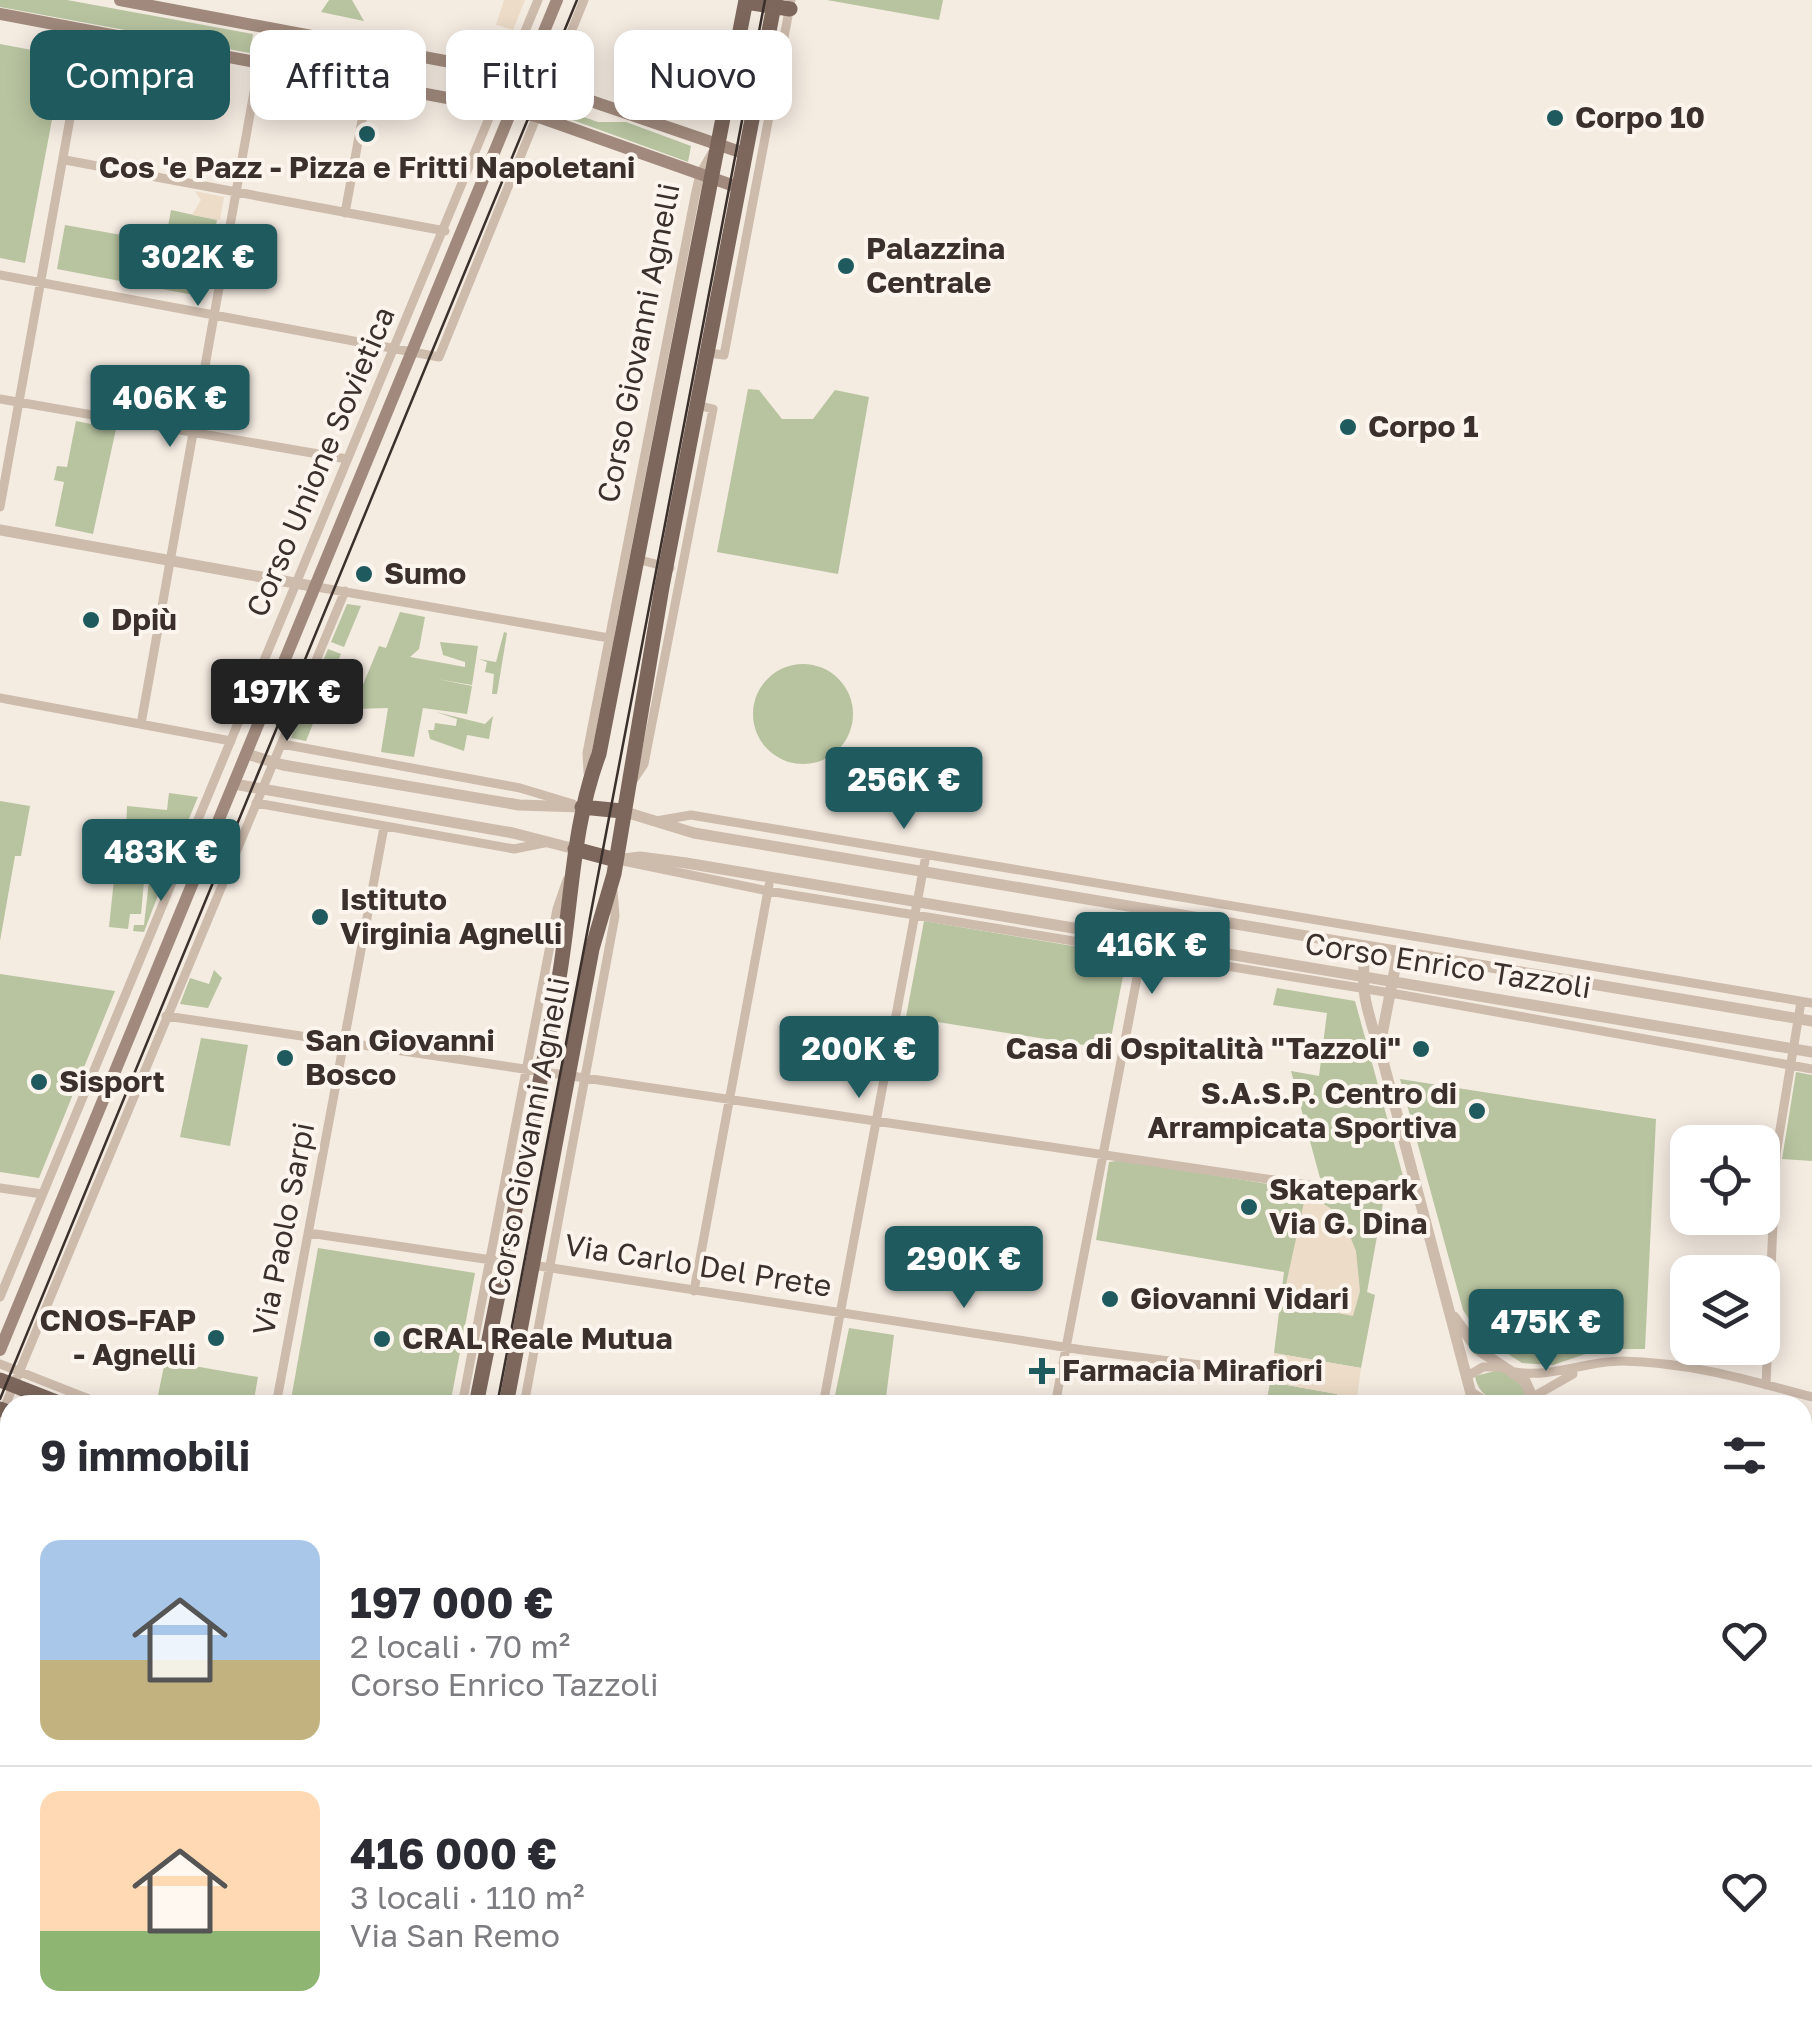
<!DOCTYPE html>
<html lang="it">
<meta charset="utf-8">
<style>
:root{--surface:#fff;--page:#f7f7f7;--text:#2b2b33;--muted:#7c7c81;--line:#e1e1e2;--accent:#1f5a5e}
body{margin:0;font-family:"Golos Text",sans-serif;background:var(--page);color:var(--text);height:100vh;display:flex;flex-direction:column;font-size:38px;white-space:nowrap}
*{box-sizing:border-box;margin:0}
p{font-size:32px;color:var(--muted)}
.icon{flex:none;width:55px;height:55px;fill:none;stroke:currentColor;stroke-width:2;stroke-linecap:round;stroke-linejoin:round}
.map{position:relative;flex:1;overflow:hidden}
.details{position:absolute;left:0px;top:1395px;width:1812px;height:642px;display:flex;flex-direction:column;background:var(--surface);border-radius:30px 30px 0 0;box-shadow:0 5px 25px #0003}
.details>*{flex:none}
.banner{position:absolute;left:30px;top:30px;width:1000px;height:90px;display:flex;gap:20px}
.tools{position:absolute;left:1670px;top:1125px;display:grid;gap:20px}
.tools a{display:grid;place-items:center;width:110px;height:110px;border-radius:20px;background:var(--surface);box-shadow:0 5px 25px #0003;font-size:50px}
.price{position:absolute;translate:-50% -85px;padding:0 22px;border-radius:10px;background:var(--accent);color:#fff;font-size:32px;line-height:65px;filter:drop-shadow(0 2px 5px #0008)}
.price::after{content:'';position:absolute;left:50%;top:60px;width:30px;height:22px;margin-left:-15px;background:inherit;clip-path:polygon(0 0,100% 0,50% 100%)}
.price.current{background:#222;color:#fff}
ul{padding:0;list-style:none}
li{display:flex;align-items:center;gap:30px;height:250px;padding:0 40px}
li+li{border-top:2px solid var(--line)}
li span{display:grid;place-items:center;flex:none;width:280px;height:200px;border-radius:20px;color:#555}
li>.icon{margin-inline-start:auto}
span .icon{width:120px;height:120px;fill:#fffc;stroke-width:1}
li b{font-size:42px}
h2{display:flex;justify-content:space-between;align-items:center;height:120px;padding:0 40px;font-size:42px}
.chip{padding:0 35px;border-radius:20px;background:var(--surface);box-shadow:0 5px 25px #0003;font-size:35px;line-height:90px}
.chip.current{background:var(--accent);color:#fff}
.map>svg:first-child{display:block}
.green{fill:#b8c4a0}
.plaza{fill:#ecdcc8}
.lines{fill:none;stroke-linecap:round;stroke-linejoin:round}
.minor{stroke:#cdbbac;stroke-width:9}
.tertiary{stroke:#cdbbac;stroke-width:11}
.secondary{stroke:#a18a7d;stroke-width:12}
.primary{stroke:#7d675c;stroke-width:15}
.tram{stroke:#3b302b;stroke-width:2.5}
.poi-dot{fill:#1f5a5e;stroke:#fbf5ee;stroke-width:4}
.labels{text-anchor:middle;stroke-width:8;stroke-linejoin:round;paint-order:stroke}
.poi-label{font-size:30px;font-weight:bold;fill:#3b302b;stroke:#fbf5ee;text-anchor:start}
.street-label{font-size:30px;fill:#3b302b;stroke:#fbf5ee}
</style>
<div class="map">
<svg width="1812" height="2037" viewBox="0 0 1812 2037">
<rect width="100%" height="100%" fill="#f4ebe1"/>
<path class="green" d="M 0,0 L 67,0 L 253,34 L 250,53 L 0,7 Z
M 329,0 L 352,0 L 364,21 L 321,12 Z
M 827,0 L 943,0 L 939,20 Z
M 0,44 L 64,56 L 25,263 L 0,258 Z
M 558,108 L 598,122 L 626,122 L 691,146 L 688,162 L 556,114 Z
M 171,210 L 217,220 L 212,245 L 166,237 Z
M 65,225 L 212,251 L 204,297 L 57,269 Z
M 748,389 L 759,390 L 782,419 L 813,419 L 835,390 L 869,397 L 838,574 L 717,552 Z
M 76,421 L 116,429 L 93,534 L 55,526 L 64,482 L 54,480 L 57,466 L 67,467 Z
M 347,604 L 361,606 L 344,647 L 331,642 Z
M 400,612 L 425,617 L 419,649 L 410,657 L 465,667 L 465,662 L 443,655 L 440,642 L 478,646 L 472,685 L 437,679 L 472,686 L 467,714 L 423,708 L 414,757 L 381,752 L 388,708 L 353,709 L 379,646 L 386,648 Z
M 504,632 L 507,633 L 497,694 L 492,694 L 494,674 L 485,672 L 487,662 L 479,659 L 496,662 Z
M 328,649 L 341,654 L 306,741 L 291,738 Z
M753 714a50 50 0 1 1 100 0a50 50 0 1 1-100 0Z
M 436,712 L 485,724 L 493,716 L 489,739 L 467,735 L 464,751 L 430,739 L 428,730 L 434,730 L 435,723 L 456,726 L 457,719 Z
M 169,793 L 198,797 L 165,876 L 150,875 L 153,835 L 126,832 L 127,806 L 167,810 Z
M 0,801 L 30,806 L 21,856 L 15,856 L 0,941 Z
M 117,835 L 150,838 L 147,875 L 115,873 Z
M 114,879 L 144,882 L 141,914 L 130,914 L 128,929 L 109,927 Z
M 149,881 L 163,882 L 144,932 L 133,931 L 134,925 L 144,925 Z
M 924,921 L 1127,955 L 1109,1049 L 906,1017 Z
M 214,970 L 222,978 L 208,1008 L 180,1004 L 190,978 L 209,984 Z
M 0,974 L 115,991 L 39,1178 L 0,1172 Z
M 1277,988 L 1355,1001 L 1403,1176 L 1383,1188 L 1320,1178 L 1291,1071 L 1319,1076 L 1327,1013 L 1273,1005 Z
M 201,1038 L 248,1045 L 230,1146 L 180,1137 Z
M 1796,1072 L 1812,1075 L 1812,1161 L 1782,1159 Z
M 1400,1079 L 1656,1119 L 1645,1349 L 1600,1349 L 1553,1365 L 1522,1363 L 1480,1336 L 1463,1310 Z
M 1123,1160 L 1383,1203 L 1367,1292 L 1375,1295 L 1361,1368 L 1274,1353 L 1284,1272 L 1096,1240 L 1109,1162 Z
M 318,1248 L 475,1273 L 450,1405 L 290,1405 Z
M 849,1328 L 894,1335 L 885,1405 L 833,1405 Z
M 165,1361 L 258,1377 L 253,1405 L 156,1405 Z
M 1499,1370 L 1518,1381 L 1528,1395 C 1507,1407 1480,1403 1475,1376 Z
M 1270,1382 L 1337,1394 L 1341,1405 L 1266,1405 Z
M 0,1433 L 10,1436 L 10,1506 L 0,1503 Z
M 1803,1614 L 1812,1615 L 1812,1817 L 1802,1815 Z
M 0,2004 L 10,2008 L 10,2028 L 49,2028 L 45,2037 L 26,2037 L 0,2024 Z"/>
<path class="plaza" d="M 504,0 L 525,0 L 513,30 L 496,25 Z
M 195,191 L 224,197 L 220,220 L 192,215 L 201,200 Z
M 1306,1193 L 1330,1208 L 1347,1229 L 1356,1251 L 1360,1291 L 1353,1316 L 1282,1303 Z
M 1274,1353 L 1361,1368 L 1356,1405 L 1341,1405 L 1337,1394 L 1270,1382 Z
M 1639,2028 L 1712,2028 L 1676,2037 L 1638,2037 Z"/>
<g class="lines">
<path class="minor" d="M 65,160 L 445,231
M 345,213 L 369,82
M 0,275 L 439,357 L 584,0
M 708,353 L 724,355 L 791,0
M 0,399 L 347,459
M 0,507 L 86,30
M 637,559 L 670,568
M 317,587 L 609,638
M 0,698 L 231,741
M 141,724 L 259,64
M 282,744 L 520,788 L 573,804
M 588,773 L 587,753 L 695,196 L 700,174 L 712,153
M 632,782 L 644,764 L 713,409 L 697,405
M 256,803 L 514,849 L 549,842
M 656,821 L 691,815 L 1812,1003
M 623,861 L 768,891 L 1391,993 L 1812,1069
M 166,1016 L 1382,1196 L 1419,1194
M 0,1188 L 42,1194
M 309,1233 L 505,1262
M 532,1265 L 1083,1350 L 1271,1374
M 694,1291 L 769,885
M 0,1297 L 538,0
M 0,1364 L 104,1405
M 1515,1372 C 1554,1378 1585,1361 1622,1361 C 1687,1362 1749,1380 1812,1397
M 1466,1377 L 1483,1367 L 1502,1367
M 1766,1385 L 1776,1154 L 1801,1002
M 1470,1391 L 1492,1405
M 276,1405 L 384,827
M 462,1405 L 557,909 L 567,880
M 524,1405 L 615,916 L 613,891
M 823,1405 L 926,855
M 1055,1405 L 1150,910
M 1519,1405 L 1573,1374
M 0,1418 L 345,591
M 0,1428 L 10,1431
M 1802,1550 L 1812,1496
M 1802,1608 L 1812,1609
M 0,1678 L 10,1680
M 0,1755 L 10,1731
M 0,1774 L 10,1776
M 1802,1824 L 1812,1827
M 0,1988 L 10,1992
M 96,2028 L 119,2037
M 926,2028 L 927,2037
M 1237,2028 L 1284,2037
M 208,2037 L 209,2028
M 340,2037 L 342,2028
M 404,2037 L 406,2028
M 559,2037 L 561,2028
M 832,2037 L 833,2028
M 1363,2037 L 1366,2028"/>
<path class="tertiary" d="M 0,530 L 317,587
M 247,754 L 283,765 L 519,805 L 582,807
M 234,784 L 513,833 L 575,849
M 622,811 L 694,833 L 1812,1021
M 616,860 L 640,857 L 686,863 L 1812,1052
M 1366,947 C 1358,996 1370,1016 1383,1061 L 1474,1405
M 1380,1045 L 1398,953
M 1454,1317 L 1477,1349 L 1525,1381 L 1536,1405
M 1013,2028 L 1015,2037
M 732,2037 L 733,2028
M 1598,2037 L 1603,2028
M 1626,2037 L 1627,2028
M 1730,2037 L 1741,2028"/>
<path class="secondary" d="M 120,0 L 509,73 L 746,154
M 0,14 L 495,107 L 539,117 L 740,188
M 371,82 L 390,75 L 395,52
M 0,1350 L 557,0
M 373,2037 L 375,2028"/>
<path class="primary" d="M 746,2 L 790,9
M 582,807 L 622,811
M 575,849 L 616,860
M 0,1380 L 64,1405
M 476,1405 C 504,1263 534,1121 559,978 C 572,902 572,826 599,754 L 746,0
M 506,1405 L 592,949 L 614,874 L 662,587 L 775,0
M 0,1409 L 10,1413
M 1802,1996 L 1812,1984
M 1802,2022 L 1812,2011
M 1408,2028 L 1430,2037
M 1494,2028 L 1516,2037
M 1770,2037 L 1777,2028"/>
<path class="tram" d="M 0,1399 L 577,0
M 497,1405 L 765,0
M 365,2037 L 367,2028
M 383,2037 L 384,2028"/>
</g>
<g class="poi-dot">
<circle cx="1555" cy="118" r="10"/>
<circle cx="367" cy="134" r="10"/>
<circle cx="846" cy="266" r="10"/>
<circle cx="1348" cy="427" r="10"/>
<circle cx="364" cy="574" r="10"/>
<circle cx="91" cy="620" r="10"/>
<circle cx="320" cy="917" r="10"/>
<circle cx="1421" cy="1049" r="10"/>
<circle cx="285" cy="1058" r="10"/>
<circle cx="39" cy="1082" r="10"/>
<circle cx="1477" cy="1111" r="10"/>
<circle cx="1249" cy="1207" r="10"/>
<circle cx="1110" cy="1299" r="10"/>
<circle cx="216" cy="1338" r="10"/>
<circle cx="382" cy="1339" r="10"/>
<path d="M1037 1356h10v10h10v10h-10v10h-10v-10h-10v-10h10z"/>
</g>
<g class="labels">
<g class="poi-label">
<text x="1575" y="128">Corpo 10</text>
<text x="367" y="178" text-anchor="middle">Cos 'e Pazz - Pizza e Fritti Napoletani</text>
<text x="866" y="259">Palazzina<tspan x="866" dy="34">Centrale</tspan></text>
<text x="1368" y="437">Corpo 1</text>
<text x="384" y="584">Sumo</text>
<text x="111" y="630">Dpiù</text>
<text x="340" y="910">Istituto<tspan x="340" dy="34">Virginia Agnelli</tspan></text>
<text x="305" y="1051">San Giovanni<tspan x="305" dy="34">Bosco</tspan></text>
<text x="1401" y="1059" text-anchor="end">Casa di Ospitalità "Tazzoli"</text>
<text x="59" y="1092">Sisport</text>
<text x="1457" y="1104" text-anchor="end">S.A.S.P. Centro di<tspan x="1457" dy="34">Arrampicata Sportiva</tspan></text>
<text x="1269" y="1200">Skatepark<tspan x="1269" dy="34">Via G. Dina</tspan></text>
<text x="1130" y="1309">Giovanni Vidari</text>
<text x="196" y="1331" text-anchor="end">CNOS-FAP<tspan x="196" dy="34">- Agnelli</tspan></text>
<text x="402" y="1349">CRAL Reale Mutua</text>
<text x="1062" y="1381">Farmacia Mirafiori</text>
</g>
<g class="street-label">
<text transform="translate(639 343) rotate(-79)" y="10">Corso Giovanni Agnelli</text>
<text transform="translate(321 462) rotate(-67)" y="10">Corso Unione Sovietica</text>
<text transform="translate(1448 966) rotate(9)" y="10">Corso Enrico Tazzoli</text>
<text transform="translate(529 1137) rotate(-79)" y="10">Corso Giovanni Agnelli</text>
<text transform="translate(284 1229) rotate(-79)" y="10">Via Paolo Sarpi</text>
<text transform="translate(698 1266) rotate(9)" y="10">Via Carlo Del Prete</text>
</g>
</g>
</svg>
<div class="tools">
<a><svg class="icon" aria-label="locate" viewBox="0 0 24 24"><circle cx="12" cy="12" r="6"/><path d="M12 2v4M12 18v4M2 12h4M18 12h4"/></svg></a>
<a><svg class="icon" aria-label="layers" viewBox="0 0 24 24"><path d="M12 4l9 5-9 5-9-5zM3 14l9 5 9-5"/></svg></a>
</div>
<b class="price" style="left:198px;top:309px">302K €</b>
<b class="price" style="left:170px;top:450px">406K €</b>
<b class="price current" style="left:287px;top:744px">197K €</b>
<b class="price" style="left:904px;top:832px">256K €</b>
<b class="price" style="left:161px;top:904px">483K €</b>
<b class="price" style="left:1152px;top:997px">416K €</b>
<b class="price" style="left:859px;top:1101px">200K €</b>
<b class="price" style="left:964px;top:1311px">290K €</b>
<b class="price" style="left:1546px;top:1374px">475K €</b>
<div class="banner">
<a class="chip current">Compra</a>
<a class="chip">Affitta</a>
<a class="chip">Filtri</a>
<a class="chip">Nuovo</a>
</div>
<section class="details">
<h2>9 immobili<svg class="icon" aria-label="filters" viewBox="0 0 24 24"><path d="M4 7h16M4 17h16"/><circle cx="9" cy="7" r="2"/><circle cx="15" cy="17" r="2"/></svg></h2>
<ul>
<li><span style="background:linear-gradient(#a9c7e8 60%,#c2b280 0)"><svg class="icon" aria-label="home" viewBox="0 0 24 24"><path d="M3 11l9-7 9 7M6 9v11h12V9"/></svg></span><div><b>197 000 €</b><p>2 locali · 70 m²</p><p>Corso Enrico Tazzoli</p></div><svg class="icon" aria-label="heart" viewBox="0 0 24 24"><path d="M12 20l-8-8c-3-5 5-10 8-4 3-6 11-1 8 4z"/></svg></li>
<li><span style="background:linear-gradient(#ffd9b3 70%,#8fb573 0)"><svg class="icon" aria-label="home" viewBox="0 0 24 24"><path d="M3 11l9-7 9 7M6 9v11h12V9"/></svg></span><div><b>416 000 €</b><p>3 locali · 110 m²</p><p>Via San Remo</p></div><svg class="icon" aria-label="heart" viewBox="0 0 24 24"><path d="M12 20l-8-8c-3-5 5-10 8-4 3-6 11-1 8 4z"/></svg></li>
</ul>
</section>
</div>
